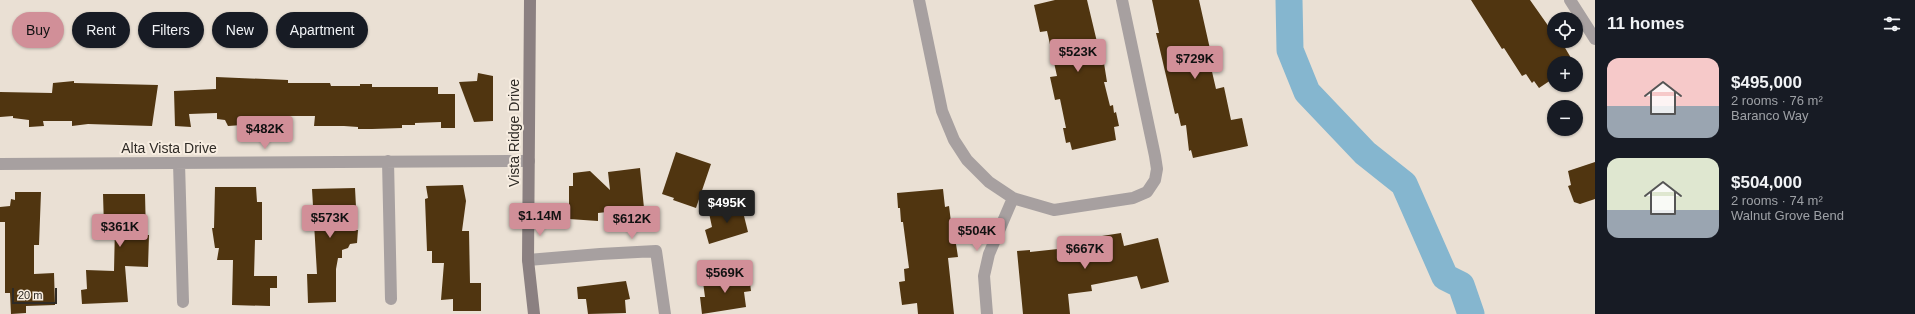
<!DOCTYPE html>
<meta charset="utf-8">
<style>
:root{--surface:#171b24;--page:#242831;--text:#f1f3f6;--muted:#9ea1a6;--accent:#d18f98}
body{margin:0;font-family:Helvetica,sans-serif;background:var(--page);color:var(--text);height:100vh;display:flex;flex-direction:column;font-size:15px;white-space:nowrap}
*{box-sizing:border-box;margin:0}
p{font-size:13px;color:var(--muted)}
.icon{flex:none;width:22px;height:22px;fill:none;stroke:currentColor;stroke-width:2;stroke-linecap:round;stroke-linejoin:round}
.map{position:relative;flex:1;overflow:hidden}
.sheet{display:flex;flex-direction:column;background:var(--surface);width:320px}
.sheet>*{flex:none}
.guide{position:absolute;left:12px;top:12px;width:380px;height:36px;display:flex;gap:8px}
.controls{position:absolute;left:1547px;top:12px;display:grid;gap:8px}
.controls a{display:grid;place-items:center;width:36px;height:36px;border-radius:50%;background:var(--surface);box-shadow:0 1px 3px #0004;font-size:20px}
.scale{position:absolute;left:12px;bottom:10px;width:45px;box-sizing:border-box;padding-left:4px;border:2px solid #2f2b26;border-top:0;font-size:11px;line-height:14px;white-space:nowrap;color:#2f2b26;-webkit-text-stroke:3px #f7ede1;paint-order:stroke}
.price{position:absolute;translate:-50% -34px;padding:0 9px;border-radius:4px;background:var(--accent);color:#111;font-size:13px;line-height:26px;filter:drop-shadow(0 1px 2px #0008)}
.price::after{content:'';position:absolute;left:50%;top:24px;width:12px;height:9px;margin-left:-6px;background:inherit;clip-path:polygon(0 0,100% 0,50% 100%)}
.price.selected{background:#222;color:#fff}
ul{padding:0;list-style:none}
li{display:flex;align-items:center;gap:12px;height:100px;padding:0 12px}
li span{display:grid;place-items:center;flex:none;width:112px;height:80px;border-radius:12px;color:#555}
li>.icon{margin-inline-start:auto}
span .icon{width:48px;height:48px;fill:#fffc;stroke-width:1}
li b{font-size:17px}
h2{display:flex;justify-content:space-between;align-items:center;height:48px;padding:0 12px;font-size:17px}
.tag{padding:0 14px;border-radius:18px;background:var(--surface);box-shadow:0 1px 3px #0004;font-size:14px;line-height:36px}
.tag.selected{background:var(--accent);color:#111}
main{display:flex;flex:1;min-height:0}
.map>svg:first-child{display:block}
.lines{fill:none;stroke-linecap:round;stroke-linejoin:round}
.river{stroke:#85b6cf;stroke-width:27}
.building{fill:#503510}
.street{stroke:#a7a0a0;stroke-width:12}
.secondary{stroke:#8b8081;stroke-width:12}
.labels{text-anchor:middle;stroke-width:4;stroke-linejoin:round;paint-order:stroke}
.street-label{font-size:14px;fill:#2f2b26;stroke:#f7ede1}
</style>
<main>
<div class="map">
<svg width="1595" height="314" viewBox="0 0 1595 314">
<rect width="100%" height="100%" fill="#eae0d4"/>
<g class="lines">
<path class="river" d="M 1289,0 L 1290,50 L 1307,92 L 1365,153 L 1404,184 L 1445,277 L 1461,285 L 1471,314"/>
</g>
<path class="building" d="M 1055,0 L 1087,0 L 1097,42 L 1100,42 L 1103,57 L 1107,82 L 1104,82 L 1110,106 L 1113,105 L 1114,113 L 1116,112 L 1119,126 L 1114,127 L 1116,140 L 1072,150 L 1070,142 L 1066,143 L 1063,128 L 1066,128 L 1060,99 L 1055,100 L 1050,77 L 1057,76 L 1047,31 L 1040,32 L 1034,5 Z
M 1152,0 L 1199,0 L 1210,49 L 1207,50 L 1216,89 L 1224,87 L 1231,120 L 1242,118 L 1248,146 L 1193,158 L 1191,150 L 1189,151 L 1186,125 L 1181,126 L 1178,113 L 1175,114 L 1156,33 L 1159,33 Z
M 1471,0 L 1530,0 L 1554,34 L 1554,41 L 1561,41 L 1574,63 L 1554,63 L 1554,78 L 1539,88 L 1534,81 L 1532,83 L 1526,74 L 1522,76 L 1504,48 L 1502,49 Z
M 478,73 L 493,76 L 493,121 L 474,122 L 459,82 L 477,81 Z
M 216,77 L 288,80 L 288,83 L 330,83 L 331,86 L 360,86 L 360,84 L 372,84 L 372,87 L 438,87 L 438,94 L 455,94 L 455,128 L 441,128 L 441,122 L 415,123 L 415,125 L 402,125 L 402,128 L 372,129 L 358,129 L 358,127 L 344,126 L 314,126 L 315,116 L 288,116 L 288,120 L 277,120 L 277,125 L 257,126 L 257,124 L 228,126 L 225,120 L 217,119 L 217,113 L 189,114 L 191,127 L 175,126 L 174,91 L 216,89 Z
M 74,81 L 74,83 L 158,85 L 152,126 L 88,124 L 72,126 L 72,121 L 43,121 L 44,126 L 29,127 L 29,120 L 13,118 L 13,116 L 0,117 L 0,92 L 52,93 L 53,83 Z
M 676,152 L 711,164 L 696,208 L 673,200 L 674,198 L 662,194 Z
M 1595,162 L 1595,199 L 1580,204 L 1574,202 L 1568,186 L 1571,185 L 1568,171 Z
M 640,168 L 644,208 L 598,213 L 598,221 L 569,219 L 569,186 L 573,186 L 573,173 L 590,171 L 610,190 L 608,172 Z
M 463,185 L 466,201 L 462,231 L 469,231 L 470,283 L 481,283 L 481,311 L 453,311 L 453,299 L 441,300 L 444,263 L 432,263 L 432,251 L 427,251 L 425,199 L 428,198 L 426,186 Z
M 215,187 L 256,187 L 257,202 L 262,202 L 262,240 L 255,240 L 254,276 L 277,276 L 277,288 L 270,288 L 270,306 L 232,305 L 233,260 L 217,260 L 219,248 L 215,248 L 212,228 L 214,228 Z
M 355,188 L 356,207 L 352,207 L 351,230 L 358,230 L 357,243 L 350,244 L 348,248 L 342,250 L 342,258 L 338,258 L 336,269 L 336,302 L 308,303 L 307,274 L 317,274 L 312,189 Z
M 943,189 L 945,207 L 949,206 L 951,222 L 957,222 L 957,228 L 959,228 L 961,244 L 956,244 L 958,257 L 948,258 L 954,314 L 918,314 L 917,303 L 902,305 L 899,282 L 905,281 L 904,269 L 909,268 L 903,222 L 901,222 L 900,208 L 898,208 L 897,193 Z
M 15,192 L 41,192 L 39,245 L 34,245 L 34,274 L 54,273 L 55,305 L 26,306 L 26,313 L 11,314 L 10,293 L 5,293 L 5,222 L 0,222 L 0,207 L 10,206 L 11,199 L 15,200 Z
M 103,194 L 145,194 L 146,235 L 149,235 L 148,267 L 125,266 L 128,302 L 82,304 L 81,290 L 87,289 L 86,270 L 114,271 L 115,226 L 104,227 Z
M 741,204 L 748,232 L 709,244 L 705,230 L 712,227 L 709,213 Z
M 1121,233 L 1124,246 L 1158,238 L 1169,282 L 1141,289 L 1137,276 L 1091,285 L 1092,291 L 1068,294 L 1070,314 L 1023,314 L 1017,251 L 1030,250 L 1030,252 L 1058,249 L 1058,244 L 1071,243 L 1071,239 L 1102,236 Z
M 749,275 L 751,291 L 744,292 L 746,307 L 702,314 L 700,297 L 705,297 L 703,282 Z
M 626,281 L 630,299 L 625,300 L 626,313 L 588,314 L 586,299 L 578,299 L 577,287 Z"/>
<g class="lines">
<path class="street" d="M 919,0 L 942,111 L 954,140 L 967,160 L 989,182 L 1013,198 L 1054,210 L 1133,198 L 1147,192 L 1155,180 L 1157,169 L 1155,156 L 1122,0
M 1570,0 L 1595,39
M 388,161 L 391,299
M 179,163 L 183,302
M 0,164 L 529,161
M 528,260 L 600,254 L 656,251 L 665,314
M 987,314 L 984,276 L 989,254 L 1013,198"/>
<path class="secondary" d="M 530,0 L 528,260 L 534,314"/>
</g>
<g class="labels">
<g class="street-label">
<text transform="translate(514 133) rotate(-90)" y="5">Vista Ridge Drive</text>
<text x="169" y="153">Alta Vista Drive</text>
</g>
</g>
</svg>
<div class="controls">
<a><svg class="icon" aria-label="locate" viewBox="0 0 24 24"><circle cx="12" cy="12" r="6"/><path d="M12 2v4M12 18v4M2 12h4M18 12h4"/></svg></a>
<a>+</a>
<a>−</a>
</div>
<div class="scale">20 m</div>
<b class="price" style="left:1078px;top:73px">$523K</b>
<b class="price" style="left:1195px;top:80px">$729K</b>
<b class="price" style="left:265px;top:150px">$482K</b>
<b class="price selected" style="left:727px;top:224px">$495K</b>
<b class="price" style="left:540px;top:237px">$1.14M</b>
<b class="price" style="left:330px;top:239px">$573K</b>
<b class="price" style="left:632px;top:240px">$612K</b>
<b class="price" style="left:120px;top:248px">$361K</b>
<b class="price" style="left:977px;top:252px">$504K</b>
<b class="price" style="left:1085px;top:270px">$667K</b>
<b class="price" style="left:725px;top:294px">$569K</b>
<div class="guide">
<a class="tag selected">Buy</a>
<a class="tag">Rent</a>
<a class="tag">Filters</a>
<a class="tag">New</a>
<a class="tag">Apartment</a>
</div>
</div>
<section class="sheet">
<h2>11 homes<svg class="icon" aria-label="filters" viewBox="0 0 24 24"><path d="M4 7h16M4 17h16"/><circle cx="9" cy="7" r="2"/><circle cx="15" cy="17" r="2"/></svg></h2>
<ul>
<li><span style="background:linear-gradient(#f6c9c9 60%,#9aa5b1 0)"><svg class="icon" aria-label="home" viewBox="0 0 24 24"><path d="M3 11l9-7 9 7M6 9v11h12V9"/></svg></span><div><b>$495,000</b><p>2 rooms · 76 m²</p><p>Baranco Way</p></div></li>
<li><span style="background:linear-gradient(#dfe7d0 65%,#9aa5b1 0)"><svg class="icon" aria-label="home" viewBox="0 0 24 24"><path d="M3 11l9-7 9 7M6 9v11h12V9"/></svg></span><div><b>$504,000</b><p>2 rooms · 74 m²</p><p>Walnut Grove Bend</p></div></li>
</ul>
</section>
</main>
